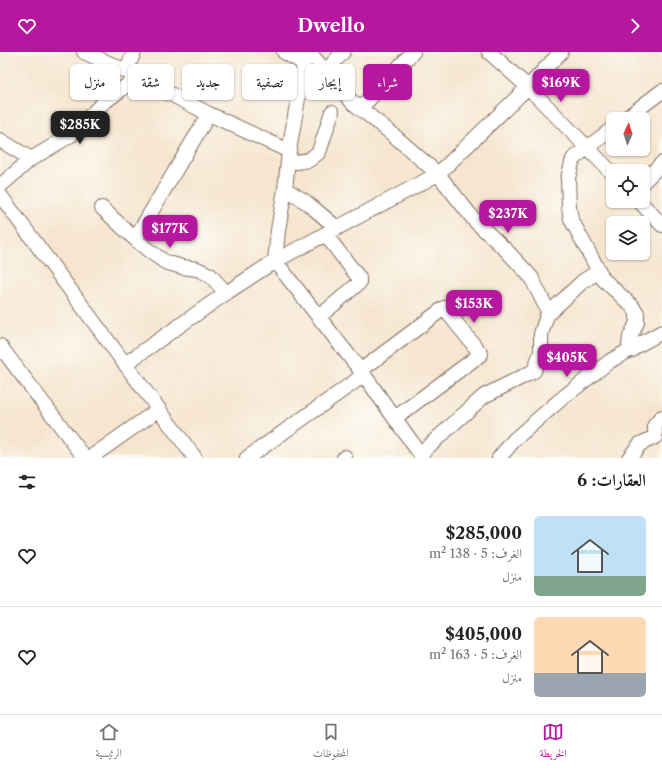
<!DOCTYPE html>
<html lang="ar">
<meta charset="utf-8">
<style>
:root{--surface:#fff;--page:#f2f2f2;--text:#222;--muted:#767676;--line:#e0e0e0;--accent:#b5179e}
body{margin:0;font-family:"Libre Caslon Text",Amiri,serif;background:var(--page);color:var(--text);direction:rtl;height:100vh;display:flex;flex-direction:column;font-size:15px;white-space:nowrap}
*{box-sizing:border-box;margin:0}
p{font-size:13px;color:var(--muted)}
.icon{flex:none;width:22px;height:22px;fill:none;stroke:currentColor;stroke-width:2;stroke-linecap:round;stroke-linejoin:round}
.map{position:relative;height:406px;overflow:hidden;direction:ltr}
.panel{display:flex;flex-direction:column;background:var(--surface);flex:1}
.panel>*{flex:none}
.hud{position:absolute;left:12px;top:12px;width:400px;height:36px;direction:rtl;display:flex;gap:8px}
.needle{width:26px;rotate:3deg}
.tools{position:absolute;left:606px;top:60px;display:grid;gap:8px}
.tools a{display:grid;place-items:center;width:44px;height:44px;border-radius:6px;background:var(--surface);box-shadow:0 1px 3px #0004;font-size:20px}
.price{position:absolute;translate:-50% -34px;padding:0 9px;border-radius:8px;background:var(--accent);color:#fff;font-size:13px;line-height:26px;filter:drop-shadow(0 1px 2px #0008)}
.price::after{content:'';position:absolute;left:50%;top:24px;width:12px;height:9px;margin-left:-6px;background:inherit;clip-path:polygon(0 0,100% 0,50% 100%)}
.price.active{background:#222;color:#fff}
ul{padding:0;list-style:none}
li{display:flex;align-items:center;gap:12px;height:100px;padding:0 16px}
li+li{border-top:1px solid var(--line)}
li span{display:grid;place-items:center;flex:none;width:112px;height:80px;border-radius:6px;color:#555}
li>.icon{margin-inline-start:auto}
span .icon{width:48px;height:48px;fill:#fffc;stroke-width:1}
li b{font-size:17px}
h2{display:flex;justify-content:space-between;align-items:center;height:48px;padding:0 16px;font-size:17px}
.chip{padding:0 14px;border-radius:6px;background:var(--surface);box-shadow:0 1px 3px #0004;font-size:14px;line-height:36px}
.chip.active{background:var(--accent);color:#fff}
header{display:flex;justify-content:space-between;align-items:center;height:52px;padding:0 16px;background:var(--accent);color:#fff;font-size:18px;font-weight:700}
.tab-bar{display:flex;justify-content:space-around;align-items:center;height:56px;border-top:1px solid var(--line);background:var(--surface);font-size:11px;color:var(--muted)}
.tab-bar a{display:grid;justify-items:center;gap:2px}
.tab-bar .active{color:var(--accent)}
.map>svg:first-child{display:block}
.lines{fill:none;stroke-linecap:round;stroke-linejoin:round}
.minor-casing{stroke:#7c6c5c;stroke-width:16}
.minor{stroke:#fff;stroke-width:14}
</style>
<header><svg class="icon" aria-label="forward" viewBox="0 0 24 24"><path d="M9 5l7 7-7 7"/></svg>Dwello<svg class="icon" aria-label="heart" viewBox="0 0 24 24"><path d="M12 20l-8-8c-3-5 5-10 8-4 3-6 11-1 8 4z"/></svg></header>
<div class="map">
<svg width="662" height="406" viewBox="0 0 662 406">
<rect width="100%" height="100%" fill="#fdfcf7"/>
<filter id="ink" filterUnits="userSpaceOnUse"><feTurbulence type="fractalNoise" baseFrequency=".025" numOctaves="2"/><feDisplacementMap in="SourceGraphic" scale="8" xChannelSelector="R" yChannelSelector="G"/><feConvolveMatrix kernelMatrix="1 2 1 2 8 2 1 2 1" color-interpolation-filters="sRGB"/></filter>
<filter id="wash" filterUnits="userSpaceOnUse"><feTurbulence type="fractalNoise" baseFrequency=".012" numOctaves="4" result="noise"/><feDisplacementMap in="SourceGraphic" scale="16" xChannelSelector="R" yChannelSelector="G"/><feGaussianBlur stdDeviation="0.9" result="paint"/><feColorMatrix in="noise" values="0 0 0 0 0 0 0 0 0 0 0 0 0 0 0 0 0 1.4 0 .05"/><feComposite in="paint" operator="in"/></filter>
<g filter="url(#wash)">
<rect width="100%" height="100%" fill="#f6e6d0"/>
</g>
<g filter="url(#ink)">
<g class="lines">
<defs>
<path id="minor" d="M 84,0 L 126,19
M 134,0 L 126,19 L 209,62 L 289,99 L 306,0
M 284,0 L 304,11
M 309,0 L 352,50 L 391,81 L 438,122 L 475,169 L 507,199 L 531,225 L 549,261
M 489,0 L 528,35 L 613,122
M 325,20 L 343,0
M 360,57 L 413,0
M 625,67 L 662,39
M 613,76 L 573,107 L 568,126 L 569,155 L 571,167 L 603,227 L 632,254 L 637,261 L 637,270 L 634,277 L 630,285 L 629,292 L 632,298
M 0,88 L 31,107
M 289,99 L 285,137 L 306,150 L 337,176
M 289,108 L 297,110 L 309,108 L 319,100 L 332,60
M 643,130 L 662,111
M 0,134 L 31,107 L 71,83 L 103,51 L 138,25
M 0,143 L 125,312 L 195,406
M 639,149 L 662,173
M 102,156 L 135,187 L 148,198 L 165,210 L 182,215 L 197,217 L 210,223 L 226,241
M 135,187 L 181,109 L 209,62
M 319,265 L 359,231 L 359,226 L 325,182
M 0,294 L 85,406
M 125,312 L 226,241 L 275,209 L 438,122 L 528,35 L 561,0
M 360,319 L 444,256 L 481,302 L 395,366
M 364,323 L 423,406
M 420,402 L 484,344 L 534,319 L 541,300 L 541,282 L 547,263 L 582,230 L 599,219
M 90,406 L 159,357
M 247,406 L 364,323 L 275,209 L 278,178 L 285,137
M 344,406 L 345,405
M 499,406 L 515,387 L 560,348 L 610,309 L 662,280
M 629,406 L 640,392 L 655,385 L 655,373 L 662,365"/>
</defs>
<use href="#minor" class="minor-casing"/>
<use href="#minor" class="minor"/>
</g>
</g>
</svg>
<div class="tools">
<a><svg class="needle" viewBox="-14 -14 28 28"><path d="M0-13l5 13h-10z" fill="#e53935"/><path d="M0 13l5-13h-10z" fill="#767676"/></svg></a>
<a><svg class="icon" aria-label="locate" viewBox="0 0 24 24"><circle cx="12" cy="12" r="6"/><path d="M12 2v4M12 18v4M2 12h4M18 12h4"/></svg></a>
<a><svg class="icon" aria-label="layers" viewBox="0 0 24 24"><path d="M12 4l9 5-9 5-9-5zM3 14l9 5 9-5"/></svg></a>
</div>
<b class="price" style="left:561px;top:51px">$169K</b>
<b class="price active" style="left:80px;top:93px">$285K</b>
<b class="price" style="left:508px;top:182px">$237K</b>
<b class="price" style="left:170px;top:197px">$177K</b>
<b class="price" style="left:474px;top:272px">$153K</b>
<b class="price" style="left:567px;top:326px">$405K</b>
<div class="hud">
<a class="chip active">شراء</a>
<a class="chip">إيجار</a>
<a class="chip">تصفية</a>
<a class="chip">جديد</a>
<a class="chip">شقة</a>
<a class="chip">منزل</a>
</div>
</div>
<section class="panel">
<h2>العقارات: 6<svg class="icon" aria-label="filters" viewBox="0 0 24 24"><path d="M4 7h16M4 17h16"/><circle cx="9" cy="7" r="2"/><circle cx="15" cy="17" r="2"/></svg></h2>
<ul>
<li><span style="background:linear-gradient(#bfe0f5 75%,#7fa58c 0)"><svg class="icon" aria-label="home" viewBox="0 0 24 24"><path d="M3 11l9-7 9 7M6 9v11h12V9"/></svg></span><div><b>$285,000</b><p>الغرف: 5 · 138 m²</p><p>منزل</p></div><svg class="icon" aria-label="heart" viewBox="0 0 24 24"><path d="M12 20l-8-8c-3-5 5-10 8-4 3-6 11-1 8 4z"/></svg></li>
<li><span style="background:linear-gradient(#ffd9b3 70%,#9aa5b1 0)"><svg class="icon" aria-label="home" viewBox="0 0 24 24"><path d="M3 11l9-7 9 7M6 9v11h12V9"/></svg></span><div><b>$405,000</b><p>الغرف: 5 · 163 m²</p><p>منزل</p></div><svg class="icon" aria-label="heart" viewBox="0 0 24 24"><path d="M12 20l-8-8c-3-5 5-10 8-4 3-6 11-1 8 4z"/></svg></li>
</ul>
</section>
<nav class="tab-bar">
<a class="active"><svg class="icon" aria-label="map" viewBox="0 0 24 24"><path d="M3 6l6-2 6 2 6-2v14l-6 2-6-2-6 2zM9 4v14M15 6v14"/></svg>الخريطة</a>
<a><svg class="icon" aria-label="saved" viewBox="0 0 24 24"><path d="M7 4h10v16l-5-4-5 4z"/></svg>المحفوظات</a>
<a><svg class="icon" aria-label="home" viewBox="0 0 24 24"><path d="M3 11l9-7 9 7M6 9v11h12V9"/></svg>الرئيسية</a>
</nav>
